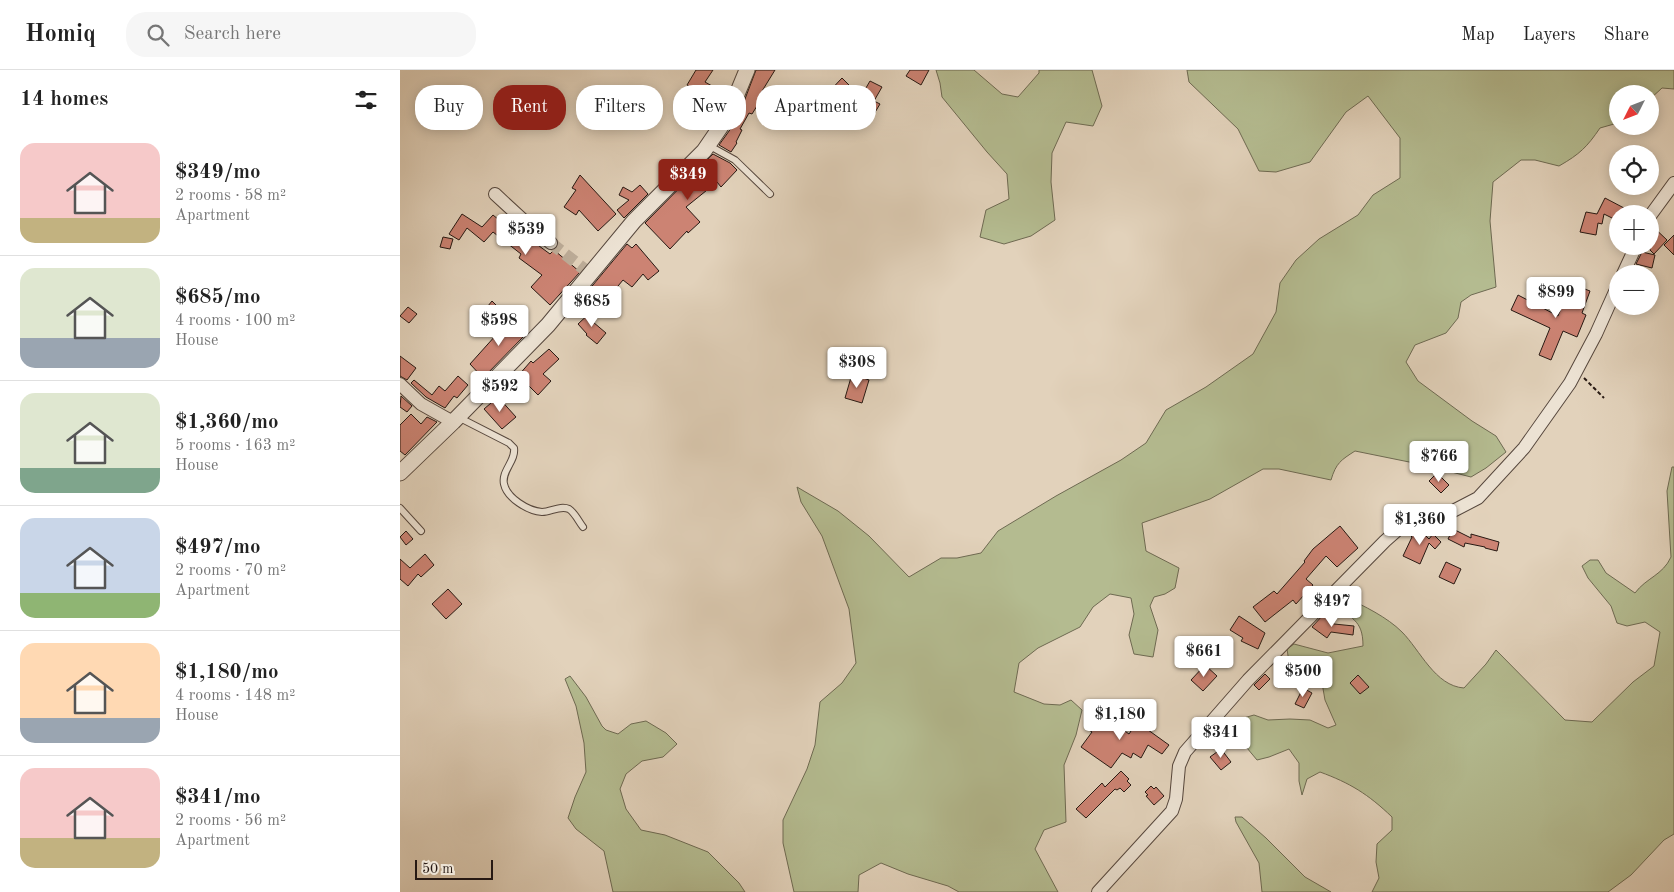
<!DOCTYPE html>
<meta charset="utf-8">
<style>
:root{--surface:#fff;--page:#f6f6f6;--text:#222;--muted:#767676;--line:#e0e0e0;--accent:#8f2418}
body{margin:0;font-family:"Old Standard TT",serif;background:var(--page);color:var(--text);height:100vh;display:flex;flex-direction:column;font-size:19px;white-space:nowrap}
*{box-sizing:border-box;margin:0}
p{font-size:16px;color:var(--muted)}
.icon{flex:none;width:28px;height:28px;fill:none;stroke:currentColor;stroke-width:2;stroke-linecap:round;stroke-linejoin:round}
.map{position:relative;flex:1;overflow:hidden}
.side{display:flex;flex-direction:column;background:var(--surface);width:400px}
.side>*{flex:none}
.top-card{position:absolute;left:15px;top:15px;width:475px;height:45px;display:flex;gap:10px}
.needle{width:32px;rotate:228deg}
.controls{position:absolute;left:1209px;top:15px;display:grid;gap:10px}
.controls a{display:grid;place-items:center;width:50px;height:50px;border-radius:50%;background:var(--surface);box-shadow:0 2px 12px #0003;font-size:25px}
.scale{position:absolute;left:15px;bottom:12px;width:78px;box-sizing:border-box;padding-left:5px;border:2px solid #271913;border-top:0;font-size:14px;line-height:18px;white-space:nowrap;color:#271913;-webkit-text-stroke:4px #ece2d3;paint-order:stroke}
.price{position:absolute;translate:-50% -42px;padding:0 11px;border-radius:5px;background:#fff;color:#222;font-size:16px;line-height:32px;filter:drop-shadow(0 1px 2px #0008)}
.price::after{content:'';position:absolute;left:50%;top:30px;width:15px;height:11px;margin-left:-8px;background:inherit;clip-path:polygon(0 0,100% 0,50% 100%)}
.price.active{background:var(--accent);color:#fff}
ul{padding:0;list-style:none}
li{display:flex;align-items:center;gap:15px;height:125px;padding:0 20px}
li+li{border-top:1px solid var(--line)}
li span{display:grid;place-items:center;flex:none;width:140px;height:100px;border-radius:15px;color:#555}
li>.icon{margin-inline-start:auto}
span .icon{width:60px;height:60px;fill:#fffc;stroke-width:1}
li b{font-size:21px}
h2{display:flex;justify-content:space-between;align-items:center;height:60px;padding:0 20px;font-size:21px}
.pill{padding:0 18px;border-radius:20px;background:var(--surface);box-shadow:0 2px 12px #0003;font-size:18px;line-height:45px}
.pill.active{background:var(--accent);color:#fff}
header{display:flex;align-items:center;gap:30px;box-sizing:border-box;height:70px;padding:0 25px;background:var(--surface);border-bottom:1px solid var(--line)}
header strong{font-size:24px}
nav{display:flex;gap:28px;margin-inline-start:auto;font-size:18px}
.search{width:350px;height:45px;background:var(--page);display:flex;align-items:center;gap:12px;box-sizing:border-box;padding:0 18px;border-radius:20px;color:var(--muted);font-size:19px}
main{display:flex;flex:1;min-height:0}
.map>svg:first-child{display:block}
.green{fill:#b4bb90;stroke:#6e6a52}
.building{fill:#cc8373;stroke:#271913}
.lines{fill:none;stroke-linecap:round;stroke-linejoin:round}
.minor-tunnel{stroke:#bdad99;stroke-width:12;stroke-dasharray:12 6;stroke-linecap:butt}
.service-casing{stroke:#56473d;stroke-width:8}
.minor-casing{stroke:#56473d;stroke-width:14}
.tertiary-casing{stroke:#56473d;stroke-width:17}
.path{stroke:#271913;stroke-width:2;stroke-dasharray:4 2.5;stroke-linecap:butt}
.service{stroke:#ece2d3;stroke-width:6}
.minor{stroke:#ece2d3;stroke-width:12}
.tertiary{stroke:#ece2d3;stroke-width:15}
</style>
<header>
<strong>Homiq</strong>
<div class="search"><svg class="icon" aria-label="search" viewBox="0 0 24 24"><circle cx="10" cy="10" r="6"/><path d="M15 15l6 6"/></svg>Search here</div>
<nav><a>Map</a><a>Layers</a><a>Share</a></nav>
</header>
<main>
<section class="side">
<h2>14 homes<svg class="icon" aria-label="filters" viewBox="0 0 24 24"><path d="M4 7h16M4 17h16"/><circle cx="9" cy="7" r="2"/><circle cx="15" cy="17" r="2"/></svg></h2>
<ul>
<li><span style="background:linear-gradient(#f6c9c9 75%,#c2b280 0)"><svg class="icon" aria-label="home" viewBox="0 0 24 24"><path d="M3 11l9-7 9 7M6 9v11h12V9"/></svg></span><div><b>$349/mo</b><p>2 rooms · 58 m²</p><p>Apartment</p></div></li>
<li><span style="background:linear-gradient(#dfe7d0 70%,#9aa5b1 0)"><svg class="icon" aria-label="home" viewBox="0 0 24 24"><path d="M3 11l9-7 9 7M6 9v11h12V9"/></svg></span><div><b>$685/mo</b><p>4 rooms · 100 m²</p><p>House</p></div></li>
<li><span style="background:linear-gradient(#dfe7d0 75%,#7fa58c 0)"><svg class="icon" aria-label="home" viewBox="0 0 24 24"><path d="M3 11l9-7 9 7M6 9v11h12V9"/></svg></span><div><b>$1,360/mo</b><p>5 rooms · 163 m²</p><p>House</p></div></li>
<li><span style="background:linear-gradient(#c9d6e8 75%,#8fb573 0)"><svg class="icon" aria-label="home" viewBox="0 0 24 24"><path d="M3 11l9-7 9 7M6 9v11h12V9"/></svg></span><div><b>$497/mo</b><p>2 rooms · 70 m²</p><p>Apartment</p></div></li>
<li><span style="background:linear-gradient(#ffd9b3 75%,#9aa5b1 0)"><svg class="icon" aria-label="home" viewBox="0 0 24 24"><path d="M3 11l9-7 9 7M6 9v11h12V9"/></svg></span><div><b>$1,180/mo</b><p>4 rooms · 148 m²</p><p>House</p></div></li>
<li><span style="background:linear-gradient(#f6c9c9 70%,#c2b280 0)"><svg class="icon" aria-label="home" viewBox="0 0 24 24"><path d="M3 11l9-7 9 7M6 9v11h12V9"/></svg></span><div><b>$341/mo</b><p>2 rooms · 56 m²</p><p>Apartment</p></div></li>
</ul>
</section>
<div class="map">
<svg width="1274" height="822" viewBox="0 0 1274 822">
<rect width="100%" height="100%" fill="#e2d2bb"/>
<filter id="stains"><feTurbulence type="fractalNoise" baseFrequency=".004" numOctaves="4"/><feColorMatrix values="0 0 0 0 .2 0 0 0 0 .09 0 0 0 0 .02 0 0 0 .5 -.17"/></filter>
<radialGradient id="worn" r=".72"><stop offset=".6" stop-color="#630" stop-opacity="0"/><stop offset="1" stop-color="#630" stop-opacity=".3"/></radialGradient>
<path class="green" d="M 536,0 L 574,0 L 602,24 L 618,27 L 639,3 L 639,0 L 692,0 L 702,36 L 693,56 L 666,52 L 652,83 L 651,112 L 655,150 L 631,166 L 604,174 L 580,167 L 586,140 L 609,129 L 607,104 L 587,82 L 542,27 L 540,13 Z
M 787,0 L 1274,0 L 1274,19 L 1262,18 L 1250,29 L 1250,24 L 1218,24 L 1217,54 L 1214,54 L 1200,58 C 1187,77 1180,84 1159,96 L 1135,90 L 1121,90 L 1093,112 L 1090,151 L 1096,217 L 1071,225 L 1061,232 L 1058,248 L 1046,263 L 1015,275 L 1006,292 L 1018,311 L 1072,351 L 1096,366 L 1106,382 L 1086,398 L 1071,407 L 1024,395 L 955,381 C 941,390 936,393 931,410 L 879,399 L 863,399 L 810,429 L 742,453 L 746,481 L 779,498 L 775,518 L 765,524 L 754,527 L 750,536 L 758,560 L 753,587 L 734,584 L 729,565 L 734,544 L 731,528 L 710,524 L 693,537 L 680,557 L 638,578 L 619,593 L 614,622 L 644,634 L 660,635 L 671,630 L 682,640 L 676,665 L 664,695 L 666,752 L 644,760 L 635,779 L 658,822 L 559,822 L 548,816 L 508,804 L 481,793 L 459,805 L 458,822 L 394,822 L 383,773 L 383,750 L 407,699 L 415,675 L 420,632 L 442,613 L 456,593 L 449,539 L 422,466 L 401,432 L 397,417 L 438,441 L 469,466 L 509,507 L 541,488 L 557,488 L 581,483 L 598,461 L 656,426 L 721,390 L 746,373 L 766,340 L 806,317 L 853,284 L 876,242 L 880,213 L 896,190 L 919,169 L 958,145 L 973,125 L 1000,108 L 1000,68 L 968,26 L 946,42 L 910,92 L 876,102 L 859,101 L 838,59 L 789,12 Z
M 1272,397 L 1274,397 L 1274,764 L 1264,770 L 1231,805 L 1208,822 L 972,822 L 979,808 L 976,792 L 977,774 L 992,760 L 992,747 C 968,724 950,713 920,702 L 907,709 L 902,725 L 899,711 L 899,693 L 889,679 L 869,687 L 857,690 L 847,678 L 843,655 L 840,649 L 854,645 L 868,650 L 890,649 L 910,650 L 928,658 L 936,655 L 925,630 L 922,613 L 916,602 L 902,594 L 889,592 L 887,579 L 894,574 L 928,583 L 963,576 C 963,548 950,550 934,532 L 945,527 C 964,536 987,547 1002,562 C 1020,580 1035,616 1064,618 L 1086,594 L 1096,580 L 1165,650 L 1192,652 L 1233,612 L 1254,596 L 1260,562 L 1245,552 L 1227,556 L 1217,553 L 1211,536 L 1188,508 L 1182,496 L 1190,490 L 1198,490 L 1206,503 L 1235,523 C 1246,508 1263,505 1271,487 L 1267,421 Z
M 170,606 L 186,627 L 202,656 L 206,660 L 218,664 L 231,654 L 246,651 L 266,663 L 277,674 L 263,687 L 242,691 L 226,704 L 220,719 L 226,739 L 241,760 L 265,765 L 308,782 L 339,813 L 345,822 L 213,822 L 204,781 L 176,759 L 168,748 L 175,727 L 186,702 L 184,673 L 176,636 L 165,609 Z
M 835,747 L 842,747 L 866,768 L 905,807 L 931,822 L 862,822 L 859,793 L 836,752 Z"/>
<path class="building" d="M 296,0 L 313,0 L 305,12 L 319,20 L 310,38 L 299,31 L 303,25 L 287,15 Z
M 356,0 L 375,0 L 359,26 L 362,28 L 352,44 L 349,43 L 340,59 L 342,60 L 336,72 L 337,73 L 331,82 L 319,75 L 337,50 Z
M 510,0 L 529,0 L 521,15 L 506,6 Z
M 442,8 L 452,18 L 463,23 L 470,11 L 482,17 L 474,31 L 480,34 L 474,44 L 442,27 L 441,29 L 436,24 L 427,44 L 419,41 L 426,25 Z
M 313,84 L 330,93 L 337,100 L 321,117 L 317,112 L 286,137 L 300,152 L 288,163 L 287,161 L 270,179 L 245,153 Z
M 180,105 L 216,144 L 198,161 L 179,140 L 176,145 L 164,137 L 176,120 L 172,118 Z
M 240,115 L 248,124 L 224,148 L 217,140 L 229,130 L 219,125 L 223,117 L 232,122 Z
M 1205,128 L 1224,138 L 1221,144 L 1218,144 L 1218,151 L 1204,144 L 1202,154 L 1198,153 L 1196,165 L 1180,162 L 1186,142 L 1197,144 Z
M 62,144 L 82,157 L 93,145 L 116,164 L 118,161 L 131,171 L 131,170 L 150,184 L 154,180 L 180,202 L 150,235 L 131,217 L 142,205 L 119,188 L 121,184 L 93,162 L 84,172 L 67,158 L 59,170 L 49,164 Z
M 1250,154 L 1267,170 L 1254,184 L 1250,180 Z
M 1274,165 L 1274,185 L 1264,175 Z
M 43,167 L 53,169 L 50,179 L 40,177 Z
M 227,174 L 232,178 L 236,174 L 259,201 L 248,210 L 243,204 L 232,217 L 223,210 L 199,239 L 183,227 Z
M 1242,182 L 1255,185 L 1252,198 L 1236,194 Z
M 1177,216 L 1190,221 L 1182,243 L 1186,245 L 1177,267 L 1163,261 L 1151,290 L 1139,285 L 1150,258 L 1111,240 L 1118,225 L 1158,246 L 1163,233 L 1169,235 Z
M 92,231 L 98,237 L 85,252 L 79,247 Z
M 8,237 L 17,244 L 9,253 L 0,246 Z
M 192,241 L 198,246 L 193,252 L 206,263 L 197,274 L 186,265 L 187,264 L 178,254 Z
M 114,245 L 124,255 L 121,258 L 126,264 L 83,308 L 70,294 Z
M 78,249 L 85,254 L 78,263 L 72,258 Z
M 149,279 L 159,289 L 143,304 L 151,311 L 138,325 L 127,314 L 120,322 L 111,314 L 131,291 L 133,293 Z
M 0,286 L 16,298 L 7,310 L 0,306 Z
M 452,304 L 469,310 L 462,333 L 445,328 Z
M 58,306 L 68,315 L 57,328 L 54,326 L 45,338 L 26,327 L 11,313 L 14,310 L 32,325 L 39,316 L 45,321 Z
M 1,326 L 12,336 L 7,342 L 0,337 Z
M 98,327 L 116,347 L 102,359 L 84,339 Z
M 11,344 L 21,354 L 27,347 L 37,352 L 5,385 L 0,381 L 0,355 Z
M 1037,403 L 1049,415 L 1041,423 L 1029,411 Z
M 940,456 L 958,478 L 937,497 L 926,486 L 906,509 L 913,515 L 896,534 L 893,530 L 865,552 L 853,537 L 874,521 L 877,524 L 905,492 L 904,491 L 913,479 Z
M 1019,459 L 1029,469 L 1033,464 L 1041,472 L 1035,479 L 1029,473 L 1020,494 L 1003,486 L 1012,467 L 1008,463 Z
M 1053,459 L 1071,468 L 1071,464 L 1099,472 L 1097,481 L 1085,478 L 1085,477 L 1065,473 L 1064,477 L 1048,469 Z
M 6,461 L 13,469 L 6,475 L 0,467 Z
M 25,484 L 34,495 L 21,507 L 18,504 L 8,516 L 0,509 L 0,489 L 10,498 Z
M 1046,492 L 1061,499 L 1054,514 L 1039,507 Z
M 48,519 L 62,534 L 46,549 L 32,534 Z
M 923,545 L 934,554 L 954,556 L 953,565 L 931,562 L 927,568 L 912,557 Z
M 839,546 L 865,563 L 858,579 L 841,571 L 843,568 L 830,560 Z
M 805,595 L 817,606 L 803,621 L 791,610 Z
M 865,604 L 870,609 L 859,620 L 854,615 Z
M 958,605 L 969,617 L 960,624 L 950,613 Z
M 903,618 L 912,623 L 904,638 L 895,634 Z
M 701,644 L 729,664 L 737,652 L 769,675 L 762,684 L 748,675 L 741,688 L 733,683 L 731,688 L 722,683 L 711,698 L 681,677 L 692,662 L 689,660 Z
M 821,679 L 831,692 L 821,700 L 810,687 Z
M 721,701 L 729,709 L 727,711 L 731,715 L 724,722 L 720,718 L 717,720 L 715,719 L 686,748 L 676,739 L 702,713 L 705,717 Z
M 751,716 L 754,719 L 756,717 L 764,726 L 754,735 L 746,726 L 748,725 L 745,722 Z"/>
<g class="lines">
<path class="minor-tunnel" d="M 151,173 L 184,199"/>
<defs>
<path id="service" d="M 308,75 L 335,90 L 370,124
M 58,347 L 109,373 L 114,378 C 116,391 101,401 104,414 C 107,428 128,441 142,442 C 151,442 160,435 169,439 C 175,443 179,452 183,457
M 0,438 L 21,461"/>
<path id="minor" d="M 95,124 L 123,150 L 151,173
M 1250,146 L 1274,113
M 1223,204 L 1236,176
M 0,314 L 21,334 L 53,352
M 698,822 L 772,741 L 776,729 L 779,696 L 785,682 L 848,610 L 985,471 L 1002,456 L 1053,441 L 1078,428 L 1124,378 L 1170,313 L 1196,264 L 1218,215"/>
<path id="tertiary" d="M 0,403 L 53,352 L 148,255 L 234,151 L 304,81 L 328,46 L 347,0"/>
</defs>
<use href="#service" class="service-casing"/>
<use href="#minor" class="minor-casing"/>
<use href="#tertiary" class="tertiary-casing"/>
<path class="path" d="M 1184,308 L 1204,328"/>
<use href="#service" class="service"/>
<use href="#minor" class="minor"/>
<use href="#tertiary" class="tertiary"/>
</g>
<rect width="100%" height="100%" filter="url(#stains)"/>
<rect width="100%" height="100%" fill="url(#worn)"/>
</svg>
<div class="controls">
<a><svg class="needle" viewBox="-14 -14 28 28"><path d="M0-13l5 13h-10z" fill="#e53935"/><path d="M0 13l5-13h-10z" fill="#767676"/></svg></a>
<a><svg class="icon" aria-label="locate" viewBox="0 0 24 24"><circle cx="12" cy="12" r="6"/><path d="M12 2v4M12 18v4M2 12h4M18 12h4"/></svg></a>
<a>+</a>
<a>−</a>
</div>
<div class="scale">50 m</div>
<b class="price active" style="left:288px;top:131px">$349</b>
<b class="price" style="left:126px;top:186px">$539</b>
<b class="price" style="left:1156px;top:249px">$899</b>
<b class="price" style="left:192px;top:258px">$685</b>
<b class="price" style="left:99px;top:277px">$598</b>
<b class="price" style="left:457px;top:319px">$308</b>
<b class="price" style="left:100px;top:343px">$592</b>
<b class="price" style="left:1039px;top:413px">$766</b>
<b class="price" style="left:1020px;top:476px">$1,360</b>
<b class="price" style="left:932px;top:558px">$497</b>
<b class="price" style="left:804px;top:608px">$661</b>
<b class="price" style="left:903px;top:628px">$500</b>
<b class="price" style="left:720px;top:671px">$1,180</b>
<b class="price" style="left:821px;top:689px">$341</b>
<div class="top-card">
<a class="pill">Buy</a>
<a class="pill active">Rent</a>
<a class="pill">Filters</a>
<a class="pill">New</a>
<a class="pill">Apartment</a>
</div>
</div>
</main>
